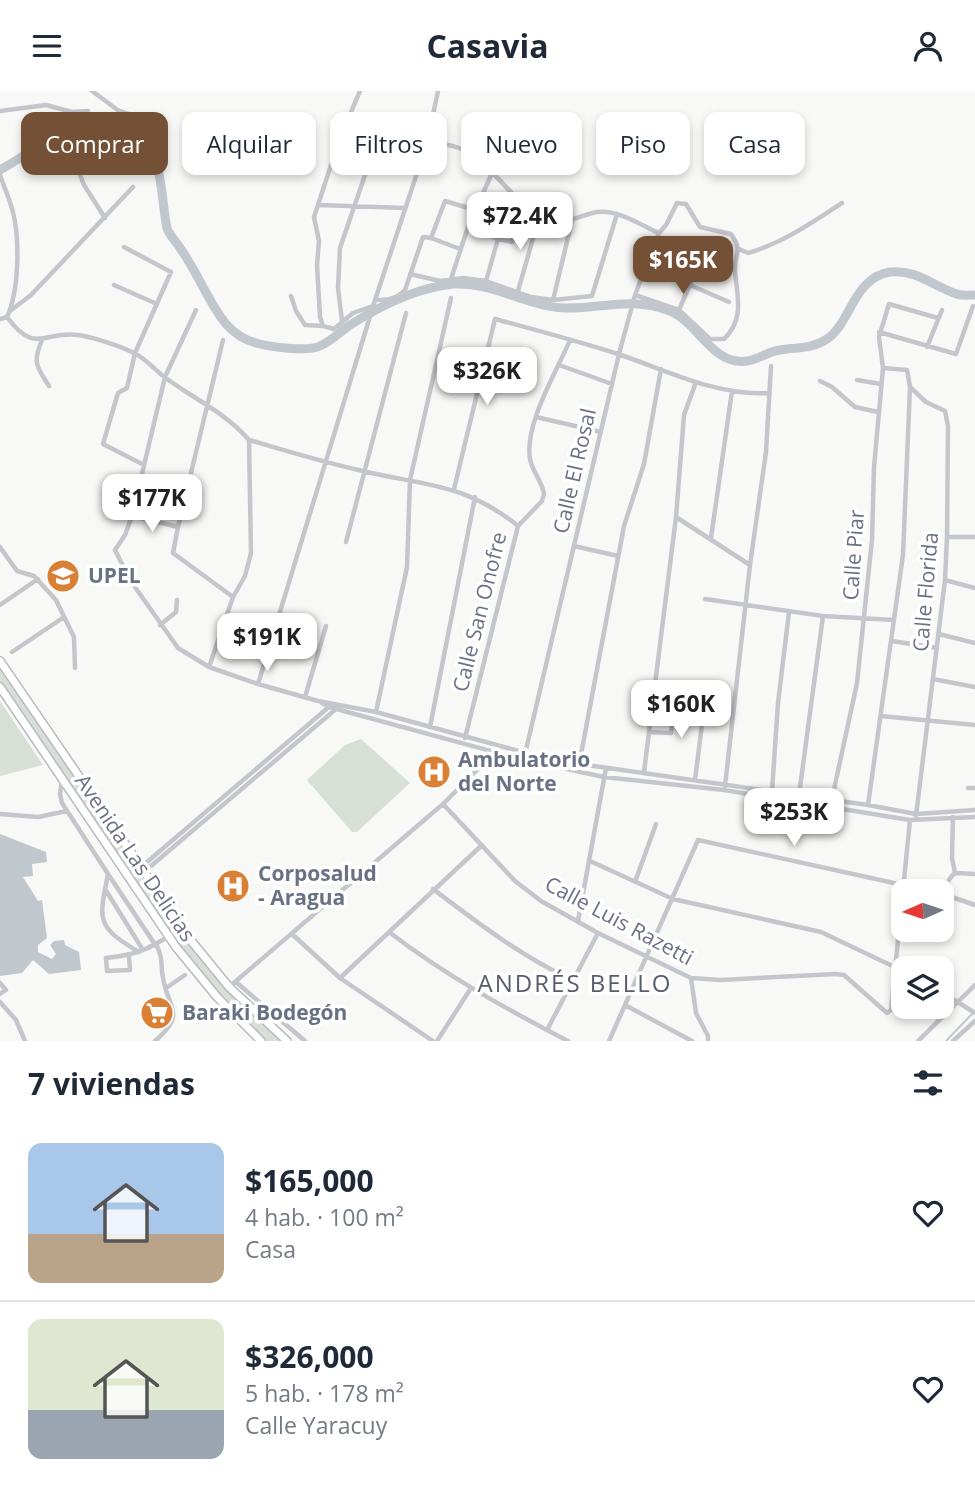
<!DOCTYPE html>
<html lang="es">
<meta charset="utf-8">
<style>
:root{--surface:#fff;--page:#f2f2f3;--text:#1f2937;--muted:#747a83;--line:#e0e1e3;--accent:#735036}
body{margin:0;font-family:"Open Sans",sans-serif;background:var(--page);color:var(--text);height:100vh;display:flex;flex-direction:column;font-size:26px;white-space:nowrap}
*{box-sizing:border-box;margin:0}
p{font-size:23px;color:var(--muted)}
.icon{flex:none;width:38px;height:38px;fill:none;stroke:currentColor;stroke-width:2;stroke-linecap:round;stroke-linejoin:round}
.map{position:relative;height:950px;overflow:hidden}
.drawer{display:flex;flex-direction:column;background:var(--surface);flex:1}
.drawer>*{flex:none}
.hud{position:absolute;left:21px;top:21px;width:934px;height:63px;display:flex;gap:14px}
.needle{width:46px;rotate:267deg}
.buttons{position:absolute;left:891px;top:788px;display:grid;gap:14px}
.buttons a{display:grid;place-items:center;width:63px;height:63px;border-radius:14px;background:var(--surface);box-shadow:0 4px 10px #0003;font-size:35px}
.price{position:absolute;translate:-50% -60px;padding:0 16px;border-radius:14px;background:#fff;color:#222;font-size:23px;line-height:46px;filter:drop-shadow(0 2px 4px #0008)}
.price::after{content:'';position:absolute;left:50%;top:42px;width:21px;height:16px;margin-left:-10px;background:inherit;clip-path:polygon(0 0,100% 0,50% 100%)}
.price.active{background:var(--accent);color:#fff}
ul{padding:0;list-style:none}
li{display:flex;align-items:center;gap:21px;height:175px;padding:0 28px}
li+li{border-top:2px solid var(--line)}
li span{display:grid;place-items:center;flex:none;width:196px;height:140px;border-radius:14px;color:#555}
li>.icon{margin-inline-start:auto}
span .icon{width:84px;height:84px;fill:#fffc;stroke-width:1}
li b{font-size:30px}
h2{display:flex;justify-content:space-between;align-items:center;height:84px;padding:0 28px;font-size:30px}
.chip{padding:0 24px;border-radius:14px;background:var(--surface);box-shadow:0 4px 10px #0003;font-size:24px;line-height:63px}
.chip.active{background:var(--accent);color:#fff}
header{display:flex;justify-content:space-between;align-items:center;height:91px;padding:0 28px;background:var(--surface);font-size:32px;font-weight:700}
.map>svg:first-child{display:block}
.green{fill:#d8dfd7}
.water{fill:#c0c7cd}
.lines{fill:none;stroke-linecap:round;stroke-linejoin:round}
.stream{stroke:#c0c7cd;stroke-width:2}
.river{stroke:#c0c7cd;stroke-width:9}
.primary-casing{stroke:#b7babf;stroke-width:10}
.street{stroke:#c4c6cb;stroke-width:4.5}
.primary{stroke:#fff;stroke-width:7}
.labels{text-anchor:middle;stroke-width:7;stroke-linejoin:round;paint-order:stroke}
.street-label{font-size:21px;fill:#697285;stroke:#fff}
.poi-label{font-size:21px;font-weight:bold;fill:#697285;stroke:#fff;text-anchor:start}
.quarter-label{font-size:24px;letter-spacing:2px;fill:#575d6a;stroke:#fff}
</style>
<header><svg class="icon" aria-label="menu" viewBox="0 0 24 24"><path d="M4 6h16M4 12h16M4 18h16"/></svg>Casavia<svg class="icon" aria-label="person" viewBox="0 0 24 24"><circle cx="12" cy="8" r="4"/><path d="M4 21q1-7 8-7t8 7"/></svg></header>
<div class="map">
<svg width="975" height="950" viewBox="0 0 975 950">
<rect width="100%" height="100%" fill="#f8f8f6"/>
<path class="green" d="M 0,570 L 140,776 L 229,897 L 287,950 L 261,950 L 176,856 L 0,596 Z
M 0,610 L 43,674 L 0,685 Z
M 361,648 L 410,692 L 357,741 L 352,741 L 307,689 L 345,654 Z"/>
<path class="water" d="M 0,743 L 46,761 L 47,771 L 32,773 L 33,785 L 23,786 L 38,810 L 42,809 L 47,847 L 38,854 L 38,861 L 52,868 L 56,863 L 50,854 L 54,850 L 64,849 L 65,854 L 79,861 L 81,879 L 49,883 L 33,869 L 22,882 L 0,885 Z"/>
<g class="lines">
<path class="stream" d="M 946,950 L 972,923"/>
<path class="river" d="M 0,79 C 15,71 31,58 47,53 C 68,47 136,44 150,62 C 163,78 162,116 167,137 C 169,144 176,150 180,157 C 197,180 209,213 226,233 C 234,242 244,249 256,252 C 270,256 307,261 320,255 C 331,250 340,241 350,234 C 380,215 419,196 454,193 C 493,191 526,215 564,217 C 603,218 630,205 670,220 C 699,232 712,275 747,270 C 757,269 766,262 775,260 C 792,256 811,259 827,248 C 851,232 853,187 890,181 C 917,178 934,196 957,203 C 962,205 969,204 975,204"/>
<defs>
<path id="primary" d="M 0,570 L 193,852 L 229,896 L 287,950
M 0,596 L 176,856 L 217,906 L 261,950"/>
</defs>
<use href="#primary" class="primary-casing"/>
<path class="street" d="M 92,0 L 119,20 L 148,29
M 0,20 L 46,14 L 72,21 L 88,20
M 352,54 L 351,21 L 360,0
M 70,58 L 84,94 L 105,127
M 0,84 C 4,96 10,109 13,121 C 20,150 19,200 7,226 L 0,228
M 319,114 L 405,117
M 468,136 L 498,148
M 431,147 L 445,110 L 475,119
M 124,156 L 171,181 L 135,262 L 127,297 L 118,302 L 103,353 L 144,374
M 739,158 L 748,162 C 783,152 813,131 842,112
M 646,175 L 729,211
M 410,183 L 440,190 L 463,187 L 486,190 L 531,206 L 553,209 L 592,205 L 617,123
M 451,188 L 468,136 L 492,82
M 486,190 L 498,148 L 512,151 L 522,114
M 114,194 L 157,213
M 518,200 L 538,130
M 291,205 L 296,220 L 305,234 L 323,235
M 375,209 C 387,209 397,208 405,199 L 423,146 L 431,147 L 460,158
M 553,209 L 572,130
M 373,215 L 353,222 L 334,238 L 323,235 L 320,226 L 317,174 L 319,150 L 314,126 L 334,65 C 346,51 367,52 384,52 C 408,52 437,49 459,57 C 484,66 518,111 538,130 C 560,137 576,125 597,121 C 618,118 640,134 659,142
M 196,219 L 165,286 L 132,425 L 125,444 L 115,459 L 130,489 L 178,557 L 209,576 L 258,593 L 318,610 L 376,621 L 552,669 L 868,714 L 916,723 L 975,719
M 679,219 L 699,172
M 10,220 L 31,204 L 133,96
M 7,226 C 35,264 43,240 78,244 C 93,246 120,255 134,262 C 145,267 154,278 163,285 C 192,307 225,321 249,349 C 287,360 325,372 363,380 C 425,395 465,392 518,435
M 342,230 L 338,197 L 340,157 L 376,52
M 879,241 L 956,263 L 973,215
M 42,249 C 32,272 37,276 49,295
M 223,249 L 178,436 L 173,462 L 233,506
M 927,256 L 942,219
M 438,266 L 528,281
M 559,274 L 612,293
M 857,289 L 881,293
M 820,290 L 832,296 L 855,316 L 878,321
M 910,296 L 926,311 L 945,320 L 948,335 L 947,446 L 945,489 L 916,725
M 536,326 L 601,341
M 454,398 L 495,228 C 536,239 578,250 618,263 C 666,279 716,305 768,302
M 132,425 L 178,436
M 676,426 L 750,474
M 947,446 L 975,446
M 711,447 L 732,300
M 346,451 L 406,222
M 574,455 L 618,465
M 0,456 L 17,480 L 34,485 L 56,509 L 74,546 L 75,577
M 945,489 L 975,497
M 705,508 L 823,525 L 894,529
M 0,514 L 38,488
M 160,534 L 176,521 L 177,509
M 939,543 L 975,552
M 892,550 L 937,557
M 12,561 L 64,526
M 209,576 L 233,506 L 245,485 L 251,462 L 249,349
M 933,588 L 975,596
M 258,593 L 375,209 L 427,52 L 438,0
M 305,606 L 326,535
M 322,612 L 329,616 L 520,668 L 604,686 L 724,699 L 910,729 L 975,726
M 330,615 L 147,771 L 145,776 L 151,775 L 336,618
M 376,621 L 407,476 L 410,389 L 451,207
M 881,625 L 975,634
M 430,636 L 475,406
M 649,641 L 671,642 L 674,613
M 465,647 L 518,435 L 542,410 L 544,403 C 542,390 532,380 530,368 C 524,333 557,280 570,249
M 525,663 L 619,263 L 635,204 L 659,142 L 666,134 L 677,112 L 686,113 L 700,136 L 731,143 C 744,162 734,161 735,180 C 737,205 745,228 724,248 L 710,248 L 679,219 L 635,204
M 579,674 L 624,435 L 644,373 L 661,278
M 644,681 L 676,426 L 684,324 L 696,291
M 62,689 L 60,703 L 62,712 L 108,783
M 695,689 L 704,617
M 725,695 L 750,474 L 766,361 L 771,275
M 968,697 L 975,697
M 772,700 L 778,612 L 789,521
M 799,704 L 823,525
M 443,713 L 515,790 L 541,810 L 598,842 L 691,887 L 721,889 L 835,883 L 844,884 L 887,922 L 891,919 L 910,729
M 868,714 L 903,464 L 910,296 L 907,279 L 883,277
M 830,717 L 857,592 L 872,449 L 874,376 L 883,277 L 879,246 L 889,213 L 938,227
M 0,723 L 38,726 L 67,720
M 953,726 L 952,767 L 955,782
M 590,770 L 673,808 L 821,841 L 903,880
M 125,778 L 138,780 L 143,777
M 975,783 L 955,782 C 947,789 945,795 949,805 L 975,814
M 635,791 L 656,733
M 105,798 L 143,859
M 433,798 C 478,832 521,865 572,889
M 578,830 L 606,677
M 389,841 C 445,884 506,918 568,950
M 292,843 L 340,887 L 433,950
M 139,861 C 95,835 99,829 108,783 L 156,855
M 129,865 L 130,879 L 107,880 L 106,867 C 140,864 154,855 182,837
M 340,887 L 482,754
M 691,887 L 696,922 L 708,945 L 708,950
M 236,891 L 305,950
M 0,892 L 6,899 L 0,903
M 229,896 L 443,713 L 500,656
M 166,897 L 185,884
M 942,901 L 975,922
M 0,911 L 16,929 L 25,950
M 625,914 L 692,950
M 547,939 L 598,842
M 155,950 C 187,923 168,918 163,887 C 160,873 164,869 157,855
M 437,950 L 471,897
M 609,950 L 698,749 L 903,794
M 918,950 L 975,894
M 953,950 L 975,930"/>
<use href="#primary" class="primary"/>
</g>
<defs>
<symbol id="university-disc" viewBox="-11 -11 22 22"><circle r="9.5" fill="#d98035" stroke="#fff"/><path d="M0-5L7-2L0 1L-7-2ZM-4 1L0 2.5L4 1V4Q0 6-4 4Z" fill="#fff"/></symbol>
<symbol id="hospital-disc" viewBox="-11 -11 22 22"><circle r="9.5" fill="#d98035" stroke="#fff"/><path d="M-5-5h3v3.5h4V-5h3V5h-3V1.5h-4V5h-3Z" fill="#fff"/></symbol>
<symbol id="supermarket-disc" viewBox="-11 -11 22 22"><circle r="9.5" fill="#d98035" stroke="#fff"/><path d="M-6-5.5h2.5l.6 2H6L4.5 2H-2.5L-4.4-4H-6ZM-1.5 3.2a1.3 1.3 0 1 0 .1 0ZM3 3.2a1.3 1.3 0 1 0 .1 0Z" fill="#fff"/></symbol>
</defs>
<g fill-rule="evenodd">
<use href="#university-disc" x="44" y="466" width="38" height="38"/>
<use href="#hospital-disc" x="415" y="662" width="38" height="38"/>
<use href="#hospital-disc" x="214" y="776" width="38" height="38"/>
<use href="#supermarket-disc" x="138" y="903" width="38" height="38"/>
</g>
<g class="labels">
<g class="street-label">
<text transform="translate(575 380) rotate(-77)" y="7">Calle El Rosal</text>
<text transform="translate(854 464) rotate(-86)" y="7">Calle Piar</text>
<text transform="translate(926 501) rotate(-85)" y="7">Calle Florida</text>
<text transform="translate(480 521) rotate(-76)" y="7">Calle San Onofre</text>
<text transform="translate(135 767) rotate(56)" y="7">Avenida Las Delicias</text>
<text transform="translate(619 830) rotate(28)" y="7">Calle Luis Razetti</text>
</g>
<g class="poi-label">
<text x="88" y="492">UPEL</text>
<text x="458" y="676">Ambulatorio<tspan x="458" dy="24">del Norte</tspan></text>
<text x="258" y="790">Corposalud<tspan x="258" dy="24">- Aragua</tspan></text>
<text x="182" y="929">Baraki Bodegón</text>
</g>
<g class="quarter-label">
<text x="575" y="901">ANDRÉS BELLO</text>
</g>
</g>
</svg>
<div class="buttons">
<a><svg class="needle" viewBox="-14 -14 28 28"><path d="M0-13l5 13h-10z" fill="#e53935"/><path d="M0 13l5-13h-10z" fill="#747a83"/></svg></a>
<a><svg class="icon" aria-label="layers" viewBox="0 0 24 24"><path d="M12 4l9 5-9 5-9-5zM3 14l9 5 9-5"/></svg></a>
</div>
<b class="price" style="left:520px;top:161px">$72.4K</b>
<b class="price active" style="left:683px;top:205px">$165K</b>
<b class="price" style="left:487px;top:316px">$326K</b>
<b class="price" style="left:152px;top:443px">$177K</b>
<b class="price" style="left:267px;top:582px">$191K</b>
<b class="price" style="left:681px;top:649px">$160K</b>
<b class="price" style="left:794px;top:757px">$253K</b>
<div class="hud">
<a class="chip active">Comprar</a>
<a class="chip">Alquilar</a>
<a class="chip">Filtros</a>
<a class="chip">Nuevo</a>
<a class="chip">Piso</a>
<a class="chip">Casa</a>
</div>
</div>
<section class="drawer">
<h2>7 viviendas<svg class="icon" aria-label="filters" viewBox="0 0 24 24"><path d="M4 7h16M4 17h16"/><circle cx="9" cy="7" r="2"/><circle cx="15" cy="17" r="2"/></svg></h2>
<ul>
<li><span style="background:linear-gradient(#a9c7e8 65%,#b9a48a 0)"><svg class="icon" aria-label="home" viewBox="0 0 24 24"><path d="M3 11l9-7 9 7M6 9v11h12V9"/></svg></span><div><b>$165,000</b><p>4 hab. · 100 m²</p><p>Casa</p></div><svg class="icon" aria-label="heart" viewBox="0 0 24 24"><path d="M12 20l-8-8c-3-5 5-10 8-4 3-6 11-1 8 4z"/></svg></li>
<li><span style="background:linear-gradient(#dfe7d0 65%,#9aa5b1 0)"><svg class="icon" aria-label="home" viewBox="0 0 24 24"><path d="M3 11l9-7 9 7M6 9v11h12V9"/></svg></span><div><b>$326,000</b><p>5 hab. · 178 m²</p><p>Calle Yaracuy</p></div><svg class="icon" aria-label="heart" viewBox="0 0 24 24"><path d="M12 20l-8-8c-3-5 5-10 8-4 3-6 11-1 8 4z"/></svg></li>
</ul>
</section>
